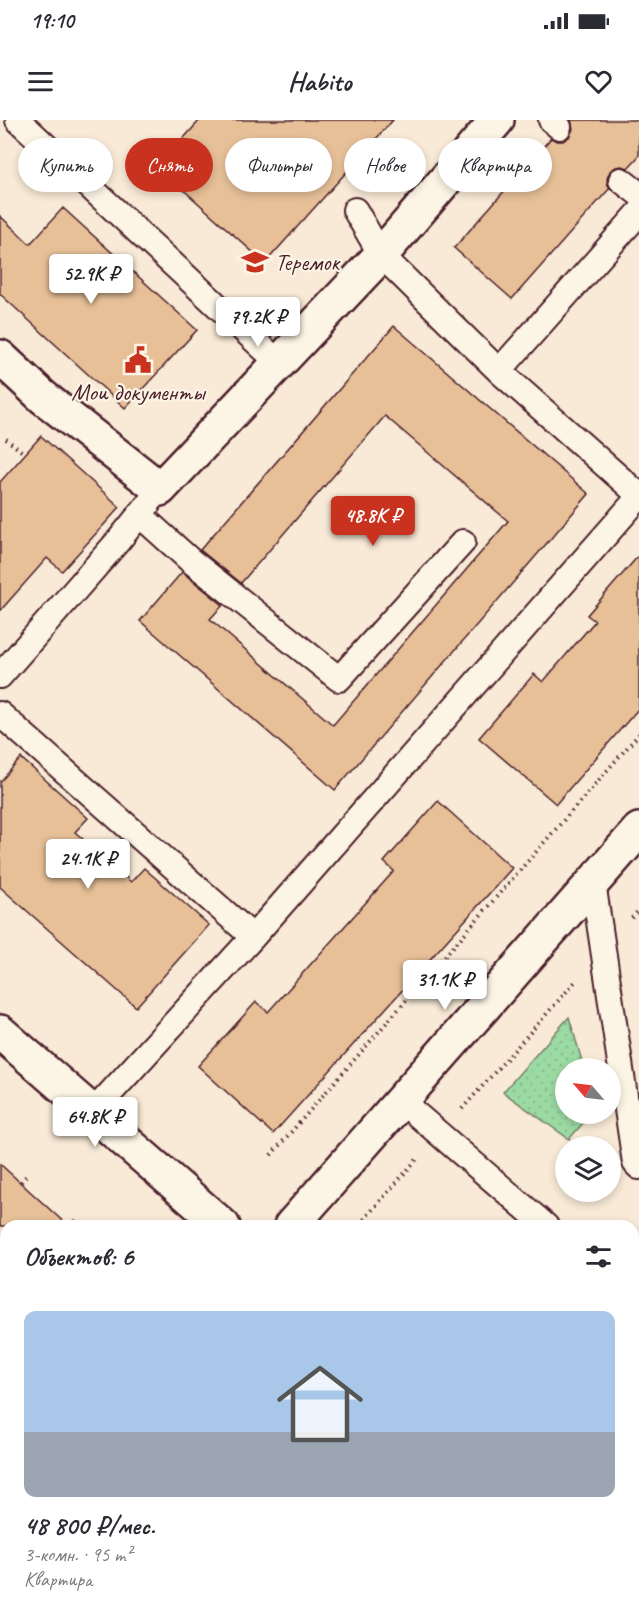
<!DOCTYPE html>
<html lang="ru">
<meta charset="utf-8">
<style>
:root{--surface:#fff;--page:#f2f2f3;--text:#2b2b33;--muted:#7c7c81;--line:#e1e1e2;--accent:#c8321e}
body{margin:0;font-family:Caveat,sans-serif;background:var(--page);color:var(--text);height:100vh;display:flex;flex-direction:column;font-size:22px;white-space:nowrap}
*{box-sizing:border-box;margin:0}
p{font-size:20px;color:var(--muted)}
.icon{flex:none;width:33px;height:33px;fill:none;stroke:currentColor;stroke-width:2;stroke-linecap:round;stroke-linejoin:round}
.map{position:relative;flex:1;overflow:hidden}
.panel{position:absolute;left:0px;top:1100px;width:639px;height:404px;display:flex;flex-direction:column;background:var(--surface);border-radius:18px 18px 0 0;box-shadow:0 3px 9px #0003}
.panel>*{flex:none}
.banner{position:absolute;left:18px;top:18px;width:603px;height:54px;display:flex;gap:12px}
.needle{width:39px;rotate:298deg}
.controls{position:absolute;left:555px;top:938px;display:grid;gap:12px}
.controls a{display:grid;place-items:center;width:66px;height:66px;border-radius:50%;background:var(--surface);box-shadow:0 3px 9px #0003;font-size:30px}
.price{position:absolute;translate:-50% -51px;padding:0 14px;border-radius:6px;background:#fff;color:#222;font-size:20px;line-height:39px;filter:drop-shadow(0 2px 3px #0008)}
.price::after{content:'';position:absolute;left:50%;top:36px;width:18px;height:14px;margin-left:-9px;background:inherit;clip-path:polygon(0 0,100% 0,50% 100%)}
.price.on{background:var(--accent);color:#fff}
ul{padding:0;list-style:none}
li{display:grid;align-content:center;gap:12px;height:318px;padding:0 24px}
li+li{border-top:2px solid var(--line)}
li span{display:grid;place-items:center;height:186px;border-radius:12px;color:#555}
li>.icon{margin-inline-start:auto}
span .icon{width:108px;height:108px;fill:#fffc;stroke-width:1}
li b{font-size:26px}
h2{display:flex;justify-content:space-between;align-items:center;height:72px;padding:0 24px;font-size:26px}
.tag{padding:0 21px;border-radius:27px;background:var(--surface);box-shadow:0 3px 9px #0003;font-size:21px;line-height:54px}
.tag.on{background:var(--accent);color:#fff}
.status{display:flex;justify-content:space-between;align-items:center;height:42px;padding:0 30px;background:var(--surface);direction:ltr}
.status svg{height:16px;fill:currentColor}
header{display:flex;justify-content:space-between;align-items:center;height:78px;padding:0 24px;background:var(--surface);font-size:27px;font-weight:800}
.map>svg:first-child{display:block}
.park{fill:url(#park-dots);stroke:#727c67;stroke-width:1.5}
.building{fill:#e7c098;stroke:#4a1f2b;stroke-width:1.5}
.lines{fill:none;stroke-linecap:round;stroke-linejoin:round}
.service-casing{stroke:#4a1f2b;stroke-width:28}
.minor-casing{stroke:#4a1f2b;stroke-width:38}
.secondary-casing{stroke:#4a1f2b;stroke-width:38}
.path{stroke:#4a1f2b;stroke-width:4;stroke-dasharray:1.5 4.5;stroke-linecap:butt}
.service{stroke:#fcf5e5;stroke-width:24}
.minor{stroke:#fcf5e5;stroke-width:33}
.secondary{stroke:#fcf5e5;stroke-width:33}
.labels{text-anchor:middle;stroke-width:4.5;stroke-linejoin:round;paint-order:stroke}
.poi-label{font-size:24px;fill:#4a1f2b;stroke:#fcf5e5;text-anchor:start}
</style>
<div class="status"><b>19:10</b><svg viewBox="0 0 49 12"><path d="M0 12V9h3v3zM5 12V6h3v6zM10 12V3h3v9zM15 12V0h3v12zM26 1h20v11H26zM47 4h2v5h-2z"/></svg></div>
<header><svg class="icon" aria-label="menu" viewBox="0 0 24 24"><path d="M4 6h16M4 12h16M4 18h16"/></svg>Habito<svg class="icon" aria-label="heart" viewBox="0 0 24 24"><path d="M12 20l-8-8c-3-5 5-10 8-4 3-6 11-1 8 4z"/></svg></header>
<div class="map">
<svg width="639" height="1502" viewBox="0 0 639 1502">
<defs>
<pattern id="park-dots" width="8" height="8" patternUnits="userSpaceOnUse" patternTransform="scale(1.5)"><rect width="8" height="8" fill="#9bdaa3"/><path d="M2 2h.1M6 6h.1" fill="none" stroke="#87bb8c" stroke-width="1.8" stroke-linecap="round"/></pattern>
</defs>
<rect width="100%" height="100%" fill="#f8ead6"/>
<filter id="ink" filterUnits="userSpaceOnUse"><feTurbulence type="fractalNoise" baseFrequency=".0167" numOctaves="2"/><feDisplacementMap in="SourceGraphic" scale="12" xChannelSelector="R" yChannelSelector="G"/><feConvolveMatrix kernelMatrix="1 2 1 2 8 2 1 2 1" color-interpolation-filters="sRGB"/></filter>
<g filter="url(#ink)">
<path class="park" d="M 569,897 L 584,948 L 566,948 L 566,993 L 592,993 L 569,1019 L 503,972 Z"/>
<path class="building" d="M 200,0 L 393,0 L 265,143 L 158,47 Z
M 571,0 L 639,0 L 639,36 L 628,48 L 622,46 L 616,47 L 610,51 L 607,59 L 608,65 L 610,68 L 512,179 L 454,128 L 551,18 L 557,21 L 563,21 L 569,17 L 573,9 Z
M 63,88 L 197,210 L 125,288 L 0,174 L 0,96 L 30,124 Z
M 394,206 L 589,374 L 335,670 L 140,501 L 182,452 L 223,485 L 210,499 L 333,605 L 508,401 L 385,296 L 241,463 L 200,430 Z
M 41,316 L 120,387 L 62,451 L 47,438 L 0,491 L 0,362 Z
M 639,435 L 639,588 L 556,684 L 479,618 L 534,554 L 543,562 L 595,501 L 587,495 Z
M 21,638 L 88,698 L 75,712 L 131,762 L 144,748 L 209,805 L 136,887 L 0,767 L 0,662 Z
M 438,681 L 512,748 L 273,1014 L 198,946 L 256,882 L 268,892 L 394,751 L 384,742 Z
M 0,1044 L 68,1106 L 0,1106 Z"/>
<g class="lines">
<defs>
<path id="service" d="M 18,0 L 279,243
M 551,0 L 559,7
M 621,60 L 639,74
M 355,90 L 381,135 L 499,251 L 639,375
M 499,251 L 639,93
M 140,395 L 191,441 L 339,559 L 463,422
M 0,556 L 119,420 L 149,383
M 0,594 L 253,817
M 593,762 L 635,1043 L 639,1047
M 400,980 L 546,1106
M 93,992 L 253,817 L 639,377
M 633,1180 L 639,1185
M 174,1497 L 175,1502"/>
<path id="minor" d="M 0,237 L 43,277 L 160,369 L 381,135 L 497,0
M 291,1106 L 639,710
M 0,1431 L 6,1425"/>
<path id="secondary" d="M 0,912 L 223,1106
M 633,1460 L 639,1465"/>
</defs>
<use href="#service" class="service-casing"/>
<use href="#minor" class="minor-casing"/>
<use href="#secondary" class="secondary-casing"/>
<path class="path" d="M 6,319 L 25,334
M 632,798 L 639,790
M 462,989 L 575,862
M 271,1035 L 639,614
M 21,1062 L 26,1056
M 360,1104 L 417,1039
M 72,1106 L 76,1100"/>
<use href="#service" class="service"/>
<use href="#minor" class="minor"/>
<use href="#secondary" class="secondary"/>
</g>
</g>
<defs>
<symbol id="school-bare" viewBox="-9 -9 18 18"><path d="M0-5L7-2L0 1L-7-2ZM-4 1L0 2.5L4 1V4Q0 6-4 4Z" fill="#c8321e" stroke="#fcf5e5" stroke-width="2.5" paint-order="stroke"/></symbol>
<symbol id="civic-bare" viewBox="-9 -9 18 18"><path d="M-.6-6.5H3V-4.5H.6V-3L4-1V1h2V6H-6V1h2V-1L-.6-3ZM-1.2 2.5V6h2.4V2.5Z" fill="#c8321e" stroke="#fcf5e5" stroke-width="2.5" paint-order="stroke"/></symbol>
</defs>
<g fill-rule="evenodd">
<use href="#school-bare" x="236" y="123" width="38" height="38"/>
<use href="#civic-bare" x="119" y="221" width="38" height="38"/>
</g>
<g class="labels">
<g class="poi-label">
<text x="275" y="150">Теремок</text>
<text x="138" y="280" text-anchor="middle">Мои документы</text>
</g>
</g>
</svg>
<div class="controls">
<a><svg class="needle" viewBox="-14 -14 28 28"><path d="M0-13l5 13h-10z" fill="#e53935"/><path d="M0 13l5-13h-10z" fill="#7c7c81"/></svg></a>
<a><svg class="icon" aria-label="layers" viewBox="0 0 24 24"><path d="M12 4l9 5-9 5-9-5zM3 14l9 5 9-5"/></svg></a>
</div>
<b class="price" style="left:91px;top:185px">52.9K ₽</b>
<b class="price" style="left:258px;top:228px">79.2K ₽</b>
<b class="price on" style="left:373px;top:427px">48.8K ₽</b>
<b class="price" style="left:88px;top:770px">24.1K ₽</b>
<b class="price" style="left:445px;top:891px">31.1K ₽</b>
<b class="price" style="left:95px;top:1028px">64.8K ₽</b>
<div class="banner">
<a class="tag">Купить</a>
<a class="tag on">Снять</a>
<a class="tag">Фильтры</a>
<a class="tag">Новое</a>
<a class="tag">Квартира</a>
</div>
<section class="panel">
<h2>Объектов: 6<svg class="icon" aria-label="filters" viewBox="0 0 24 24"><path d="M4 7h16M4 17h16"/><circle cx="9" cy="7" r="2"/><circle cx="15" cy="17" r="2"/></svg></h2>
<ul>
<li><span style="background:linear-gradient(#a9c7e8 65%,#9aa5b1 0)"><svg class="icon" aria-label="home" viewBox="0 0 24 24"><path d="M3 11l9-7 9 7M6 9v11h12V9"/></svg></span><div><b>48 800 ₽/мес.</b><p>3-комн. · 95 m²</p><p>Квартира</p></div></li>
</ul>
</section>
</div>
